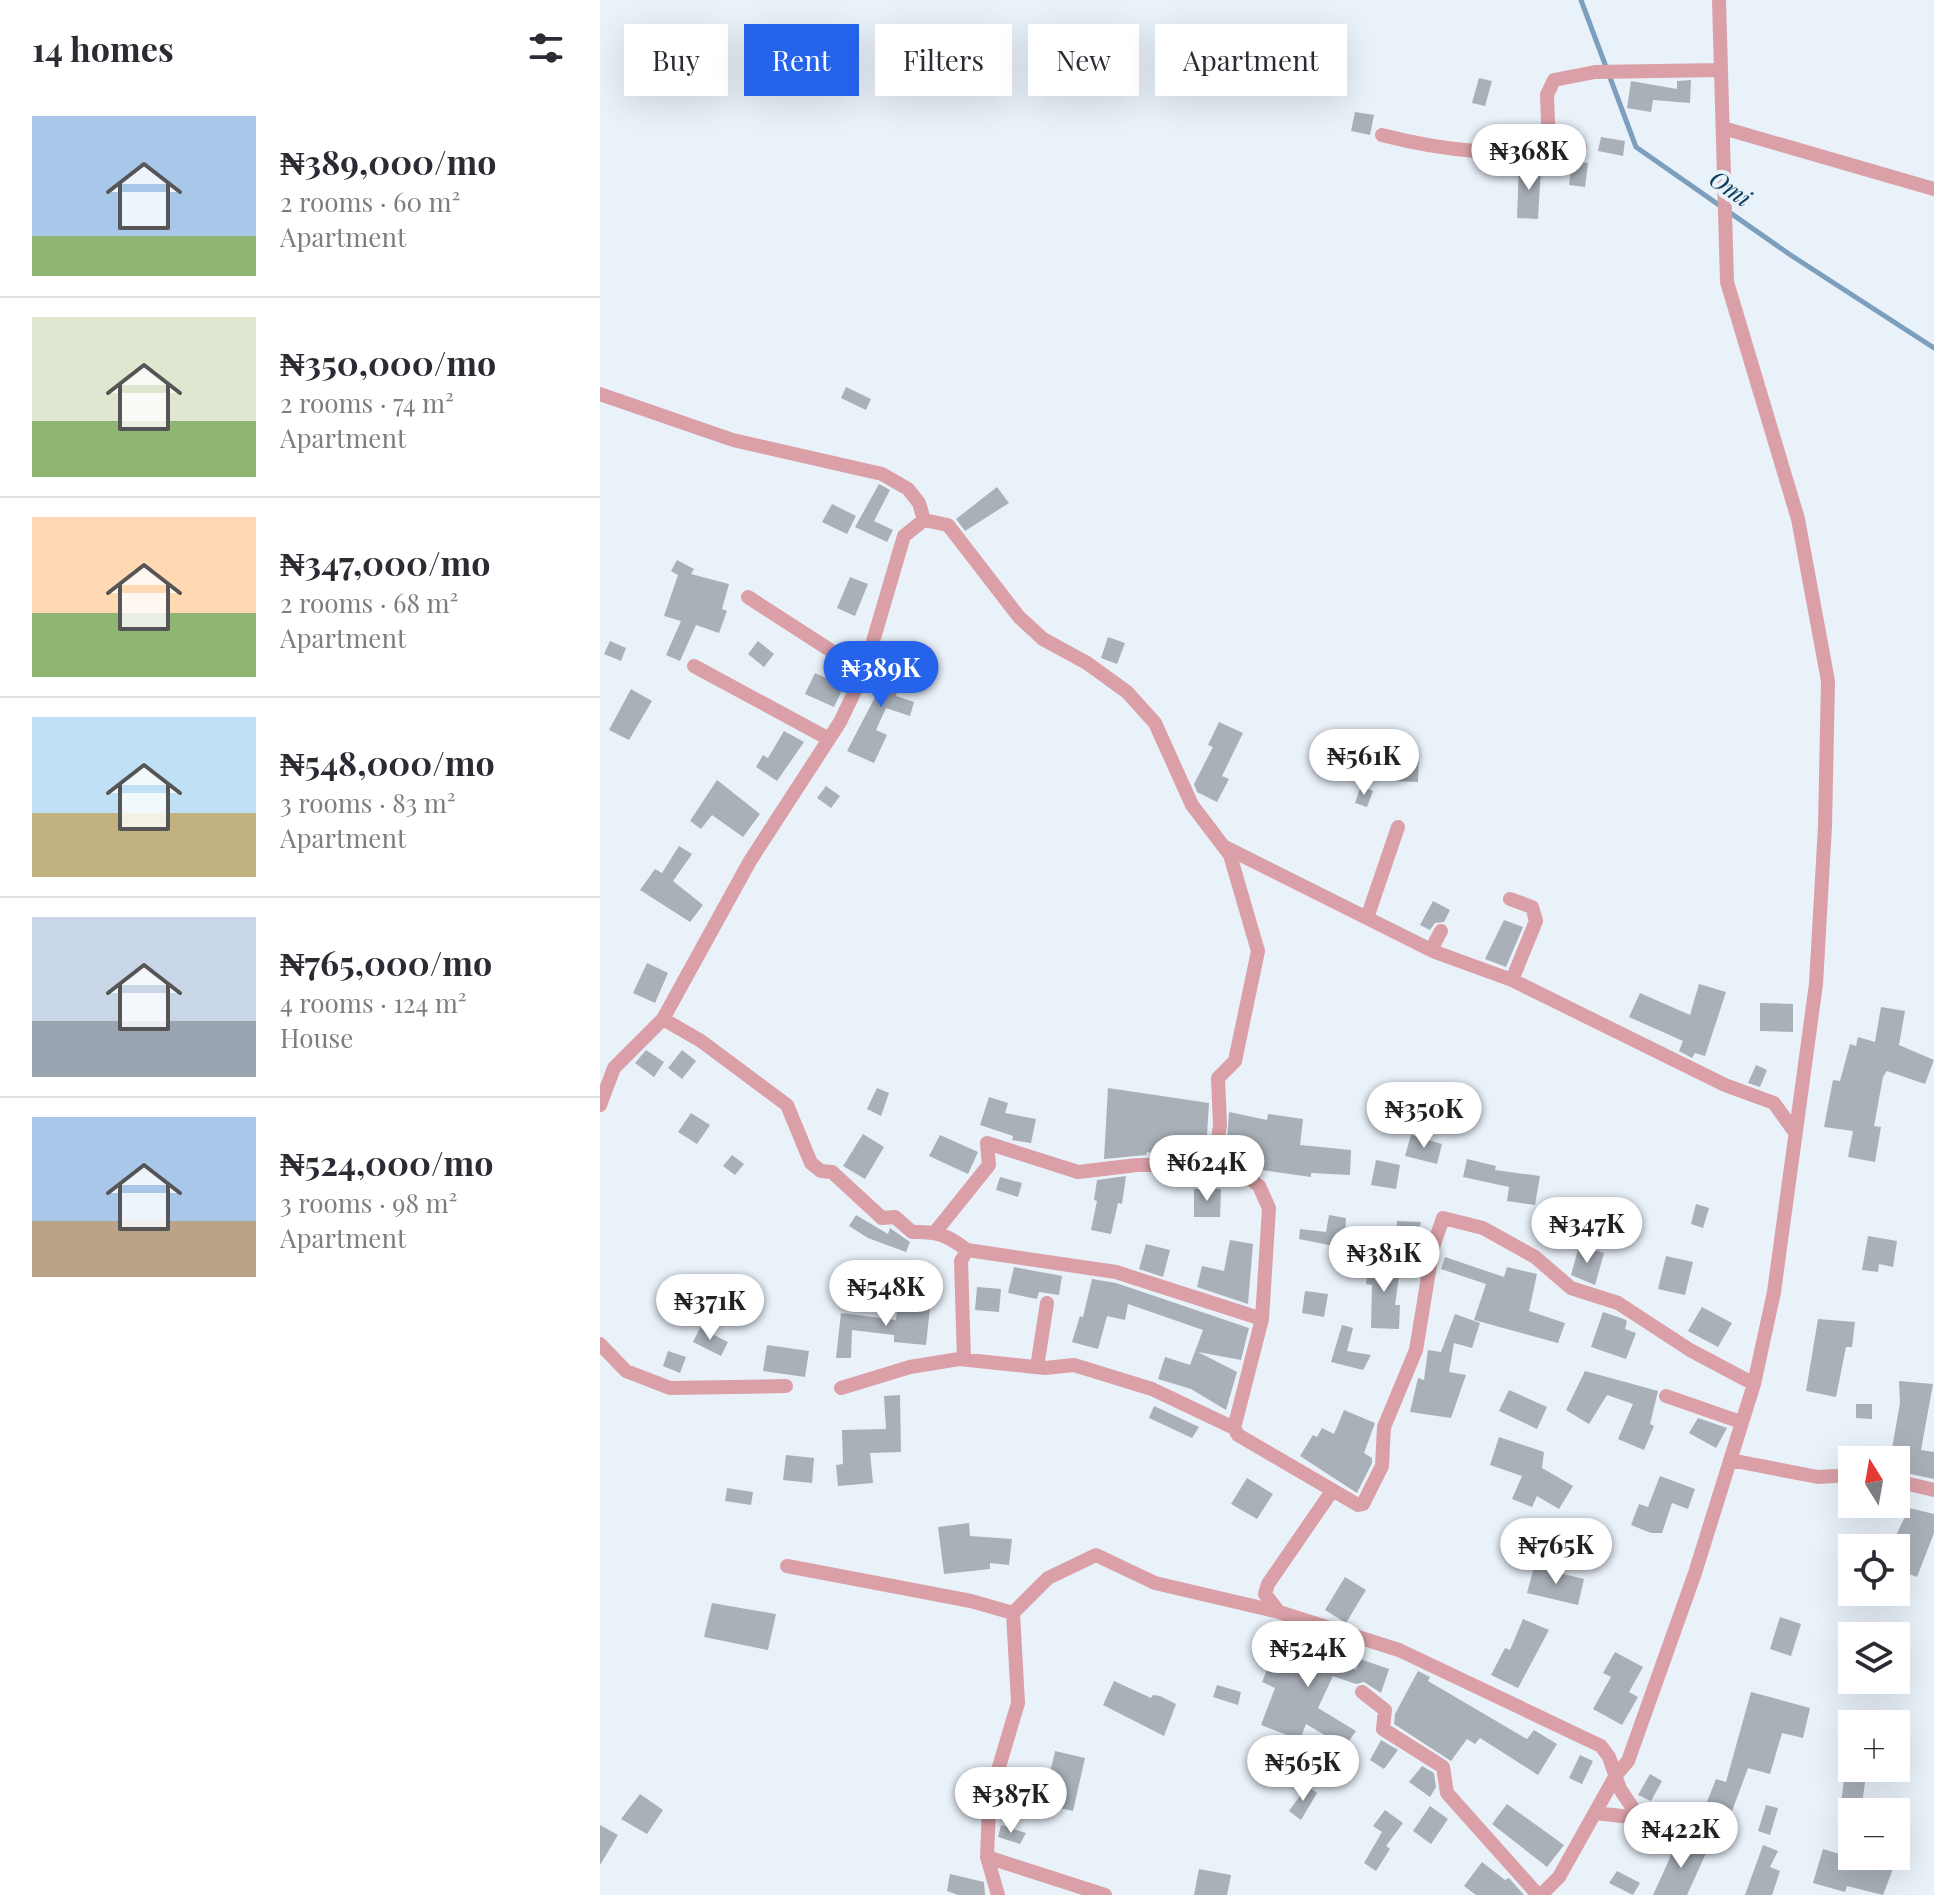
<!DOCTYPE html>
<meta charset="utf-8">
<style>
:root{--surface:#fff;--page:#f2f2f3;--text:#2b2b33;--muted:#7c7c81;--line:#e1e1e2;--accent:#2563eb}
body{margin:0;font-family:"Playfair Display",serif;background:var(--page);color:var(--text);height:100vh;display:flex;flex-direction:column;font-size:30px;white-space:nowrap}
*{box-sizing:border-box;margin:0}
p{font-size:26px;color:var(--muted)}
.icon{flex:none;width:44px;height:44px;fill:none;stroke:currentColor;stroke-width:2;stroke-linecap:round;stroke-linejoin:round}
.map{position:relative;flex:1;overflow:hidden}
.sheet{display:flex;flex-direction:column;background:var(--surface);width:600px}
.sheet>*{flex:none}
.top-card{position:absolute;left:24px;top:24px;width:760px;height:72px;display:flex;gap:16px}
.needle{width:52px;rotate:349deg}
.tools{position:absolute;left:1238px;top:1446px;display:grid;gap:16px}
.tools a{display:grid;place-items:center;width:72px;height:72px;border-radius:0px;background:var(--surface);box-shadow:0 8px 32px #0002;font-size:40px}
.price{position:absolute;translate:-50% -68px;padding:0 18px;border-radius:28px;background:#fff;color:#222;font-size:26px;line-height:52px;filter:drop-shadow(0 2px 4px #0008)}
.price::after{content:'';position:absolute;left:50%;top:48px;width:24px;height:18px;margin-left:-12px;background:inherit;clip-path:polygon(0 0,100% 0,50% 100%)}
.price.on{background:var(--accent);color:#fff}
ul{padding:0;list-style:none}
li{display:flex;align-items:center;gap:24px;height:200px;padding:0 32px}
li+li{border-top:2px solid var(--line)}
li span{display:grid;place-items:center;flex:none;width:224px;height:160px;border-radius:0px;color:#555}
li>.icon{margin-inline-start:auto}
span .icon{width:96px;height:96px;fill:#fffc;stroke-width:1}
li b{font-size:34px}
h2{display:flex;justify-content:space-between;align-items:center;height:96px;padding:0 32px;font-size:34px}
.chip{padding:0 28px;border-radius:0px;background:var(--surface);box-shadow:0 8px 32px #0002;font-size:28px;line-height:72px}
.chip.on{background:var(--accent);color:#fff}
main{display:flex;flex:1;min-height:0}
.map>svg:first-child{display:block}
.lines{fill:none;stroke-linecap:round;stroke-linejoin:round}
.stream{stroke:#7c9fbe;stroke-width:5}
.building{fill:#a9b0b8}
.street{stroke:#dba0a7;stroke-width:14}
.labels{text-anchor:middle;stroke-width:8;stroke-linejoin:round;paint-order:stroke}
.water-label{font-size:24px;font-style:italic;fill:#0f3f61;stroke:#e9f1f9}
</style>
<main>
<section class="sheet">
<h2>14 homes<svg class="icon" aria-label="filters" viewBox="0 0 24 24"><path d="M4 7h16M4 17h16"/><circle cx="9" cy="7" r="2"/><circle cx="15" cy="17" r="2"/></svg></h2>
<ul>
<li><span style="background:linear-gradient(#a9c7e8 75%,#8fb573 0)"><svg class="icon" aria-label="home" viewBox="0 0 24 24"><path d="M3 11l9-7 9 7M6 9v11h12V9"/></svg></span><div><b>₦389,000/mo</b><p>2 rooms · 60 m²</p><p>Apartment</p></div></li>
<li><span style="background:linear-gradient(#dfe7d0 65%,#8fb573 0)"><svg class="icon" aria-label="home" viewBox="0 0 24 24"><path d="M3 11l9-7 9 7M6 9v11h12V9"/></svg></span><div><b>₦350,000/mo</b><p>2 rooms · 74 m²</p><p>Apartment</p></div></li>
<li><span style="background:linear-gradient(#ffd9b3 60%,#8fb573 0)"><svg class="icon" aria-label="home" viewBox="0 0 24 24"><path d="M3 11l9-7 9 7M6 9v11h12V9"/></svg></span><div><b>₦347,000/mo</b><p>2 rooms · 68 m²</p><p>Apartment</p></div></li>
<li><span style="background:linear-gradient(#bfe0f5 60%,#c2b280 0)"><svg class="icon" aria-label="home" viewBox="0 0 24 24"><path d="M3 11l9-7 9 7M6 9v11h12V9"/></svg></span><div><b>₦548,000/mo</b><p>3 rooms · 83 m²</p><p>Apartment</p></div></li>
<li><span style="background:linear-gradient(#c9d6e8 65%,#9aa5b1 0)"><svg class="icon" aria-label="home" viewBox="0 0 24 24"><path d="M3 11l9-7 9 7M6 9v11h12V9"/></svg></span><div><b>₦765,000/mo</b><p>4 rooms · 124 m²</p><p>House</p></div></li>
<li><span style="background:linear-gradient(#a9c7e8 65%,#b9a48a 0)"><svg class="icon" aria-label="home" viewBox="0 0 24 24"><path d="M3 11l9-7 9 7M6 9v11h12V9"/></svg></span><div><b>₦524,000/mo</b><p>3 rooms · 98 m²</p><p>Apartment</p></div></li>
</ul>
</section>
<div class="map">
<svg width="1334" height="1895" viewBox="0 0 1334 1895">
<rect width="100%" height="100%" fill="#e9f1f9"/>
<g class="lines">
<path class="stream" d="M 981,0 L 1036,147 L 1192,256 L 1334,348"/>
</g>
<path class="building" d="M 879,78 L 892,81 L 885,106 L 872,103 Z
M 1091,80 L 1090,103 L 1053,100 L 1051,112 L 1027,108 L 1031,81 L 1077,89 L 1077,81 Z
M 755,112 L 774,115 L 770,135 L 751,131 Z
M 1001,137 L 1025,141 L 1023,156 L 998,151 Z
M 972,161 L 988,163 L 985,187 L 969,185 Z
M 919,165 L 941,167 L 938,219 L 917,218 Z
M 246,387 L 271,399 L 266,410 L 241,398 Z
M 279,484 L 290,490 L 274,521 L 293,530 L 287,542 L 255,527 Z
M 397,487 L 409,503 L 365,531 L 356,519 Z
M 232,504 L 256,516 L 247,534 L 222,522 Z
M 77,560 L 94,569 L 91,574 L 129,584 L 122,609 L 127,611 L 119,633 L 96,625 L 80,661 L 66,655 L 81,621 L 64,616 L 78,575 L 71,571 Z
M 250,577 L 268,584 L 255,616 L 237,608 Z
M 508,637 L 525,643 L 517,664 L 501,658 Z
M 10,641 L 26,648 L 21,661 L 4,654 Z
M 158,641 L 174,654 L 164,667 L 148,654 Z
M 281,653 L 305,659 L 296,696 L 314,702 L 310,716 L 286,708 L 276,730 L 287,735 L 274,763 L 247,751 L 285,678 L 276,676 Z
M 215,673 L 244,686 L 234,707 L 205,694 Z
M 31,689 L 52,701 L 29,740 L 9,730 Z
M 619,722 L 643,733 L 622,776 L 629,779 L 617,802 L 597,792 L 594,784 L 613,747 L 608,745 Z
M 184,731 L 204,742 L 177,781 L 156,767 L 163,755 L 168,758 Z
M 794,749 L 819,750 L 818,782 L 792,781 Z
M 117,780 L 160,814 L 143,837 L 112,815 L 101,829 L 90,821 Z
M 226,786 L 240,796 L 231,808 L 217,798 Z
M 761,786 L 773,791 L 767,807 L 755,803 Z
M 79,846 L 92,854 L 73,881 L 103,905 L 90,922 L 40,890 L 55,869 L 62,873 Z
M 833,901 L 850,910 L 844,922 L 835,923 L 830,930 L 820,925 Z
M 904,920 L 923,927 L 906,967 L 885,959 Z
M 47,963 L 68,973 L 55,1003 L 33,993 Z
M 1099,984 L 1126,992 L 1105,1056 L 1095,1053 L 1092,1058 L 1079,1051 L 1083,1041 L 1029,1017 L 1040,993 L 1090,1015 Z
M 1160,1003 L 1193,1004 L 1193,1032 L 1160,1031 Z
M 1281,1007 L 1305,1011 L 1299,1045 L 1334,1060 L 1325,1084 L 1287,1071 L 1283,1077 L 1274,1126 L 1281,1127 L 1275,1162 L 1248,1157 L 1253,1131 L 1224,1127 L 1233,1080 L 1240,1081 L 1250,1044 L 1256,1046 L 1258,1037 L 1275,1042 Z
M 46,1050 L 64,1062 L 54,1077 L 35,1063 Z
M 82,1050 L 96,1061 L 82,1079 L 68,1068 Z
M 1156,1065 L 1167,1070 L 1160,1087 L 1148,1083 Z
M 277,1088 L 289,1093 L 281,1116 L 267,1109 Z
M 508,1088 L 609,1103 L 606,1151 L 564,1145 L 563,1155 L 547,1152 L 546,1155 L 504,1159 Z
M 389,1097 L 408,1103 L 405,1113 L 436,1119 L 431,1143 L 412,1140 L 413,1136 L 380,1125 Z
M 629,1112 L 667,1120 L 668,1114 L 703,1119 L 700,1145 L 751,1150 L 750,1175 L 711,1173 L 711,1177 L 655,1169 L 626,1154 Z
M 91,1113 L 110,1125 L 97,1144 L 78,1132 Z
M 263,1134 L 284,1147 L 265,1179 L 243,1166 Z
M 340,1135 L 378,1152 L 368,1174 L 329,1156 Z
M 811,1135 L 842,1144 L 837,1164 L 805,1156 Z
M 132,1155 L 144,1164 L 135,1175 L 123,1166 Z
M 867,1159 L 896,1166 L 895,1170 L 940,1176 L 935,1205 L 907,1201 L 909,1187 L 863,1177 Z
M 776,1160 L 800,1165 L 796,1189 L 771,1185 Z
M 526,1176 L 522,1204 L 518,1203 L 511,1234 L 491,1230 L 497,1201 L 494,1200 L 497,1180 Z
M 400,1177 L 422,1183 L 418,1197 L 396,1190 Z
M 594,1189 L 621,1189 L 620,1217 L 594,1217 Z
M 1096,1204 L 1109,1208 L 1103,1228 L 1091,1224 Z
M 940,1205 L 964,1207 L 961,1240 L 938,1238 Z
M 256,1215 L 288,1234 L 290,1228 L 310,1242 L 306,1252 L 268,1238 L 249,1226 Z
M 729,1215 L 746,1218 L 744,1248 L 699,1239 L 700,1229 L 726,1232 Z
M 797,1221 L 821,1222 L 812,1254 L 795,1253 Z
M 1268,1236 L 1297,1241 L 1293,1267 L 1279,1264 L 1278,1272 L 1262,1270 Z
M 630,1240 L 653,1244 L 648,1304 L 597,1287 L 602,1266 L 624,1271 Z
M 546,1244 L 570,1250 L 563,1277 L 539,1269 Z
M 979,1246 L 1004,1253 L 995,1285 L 971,1275 Z
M 1066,1256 L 1093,1262 L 1085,1295 L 1058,1289 Z
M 845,1257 L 904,1277 L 907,1267 L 937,1274 L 929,1311 L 965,1323 L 958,1343 L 874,1320 L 886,1284 L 841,1269 Z
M 770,1259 L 801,1263 L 795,1305 L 800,1305 L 799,1329 L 771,1328 L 772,1285 L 766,1284 Z
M 414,1267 L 462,1276 L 459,1295 L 439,1292 L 437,1299 L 408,1293 Z
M 492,1279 L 516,1283 L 649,1328 L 641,1360 L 598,1352 L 637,1372 L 626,1410 L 591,1389 L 558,1379 L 565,1357 L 590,1365 L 603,1330 L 528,1304 L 525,1320 L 507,1316 L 498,1349 L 472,1342 L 480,1316 L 483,1317 Z
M 377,1287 L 401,1289 L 399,1312 L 375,1310 Z
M 705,1291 L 728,1294 L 724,1317 L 702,1313 Z
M 298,1305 L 330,1308 L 326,1345 L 294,1342 L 294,1335 L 252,1330 L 251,1358 L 236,1358 L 241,1313 L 296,1320 Z
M 1102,1307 L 1132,1323 L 1118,1347 L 1088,1331 Z
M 1003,1312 L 1024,1319 L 1027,1321 L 1025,1329 L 1036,1333 L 1026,1359 L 991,1347 Z
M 855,1314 L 880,1323 L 872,1348 L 854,1343 L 849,1372 L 866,1375 L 851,1418 L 810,1412 L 818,1378 L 824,1380 L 828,1350 L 841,1352 Z
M 1218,1319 L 1255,1322 L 1252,1347 L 1246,1347 L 1236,1397 L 1206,1391 Z
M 742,1325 L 753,1328 L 747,1351 L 771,1355 L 763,1370 L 731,1362 Z
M 100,1328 L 128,1342 L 121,1356 L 93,1342 Z
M 167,1345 L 209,1351 L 205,1377 L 163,1371 Z
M 68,1351 L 86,1357 L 80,1373 L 63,1366 Z
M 985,1371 L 1058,1391 L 1050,1424 L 1054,1426 L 1044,1450 L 1018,1439 L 1033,1404 L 1007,1395 L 989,1424 L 966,1410 Z
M 1299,1381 L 1333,1384 L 1321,1450 L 1334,1452 L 1334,1479 L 1296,1471 L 1296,1460 L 1290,1460 L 1300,1403 Z
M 909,1390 L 947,1407 L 937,1429 L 899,1411 Z
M 300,1395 L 301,1452 L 270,1453 L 273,1483 L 238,1486 L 236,1465 L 243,1464 L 242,1430 L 286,1429 L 284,1396 Z
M 1256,1404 L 1272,1404 L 1272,1419 L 1256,1418 Z
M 554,1406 L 599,1427 L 592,1438 L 549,1418 Z
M 744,1410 L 775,1423 L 764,1453 L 772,1458 L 772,1463 L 757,1493 L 700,1456 L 713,1435 L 717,1437 L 722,1428 L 734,1434 Z
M 1098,1418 L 1127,1428 L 1116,1448 L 1089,1433 Z
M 899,1437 L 944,1452 L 942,1468 L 973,1486 L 959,1509 L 937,1496 L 932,1507 L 912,1499 L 922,1476 L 890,1465 Z
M 186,1455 L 214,1458 L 212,1483 L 183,1480 Z
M 1060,1476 L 1095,1489 L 1088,1509 L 1072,1503 L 1062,1533 L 1051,1533 L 1031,1525 L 1039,1504 L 1048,1507 Z
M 647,1478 L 673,1494 L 657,1519 L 631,1504 Z
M 127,1488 L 153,1492 L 151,1505 L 125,1501 Z
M 1309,1508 L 1334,1514 L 1334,1533 L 1317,1577 L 1296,1569 L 1296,1548 L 1290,1548 Z
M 369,1523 L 370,1536 L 412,1539 L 409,1565 L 390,1563 L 390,1569 L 344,1574 L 338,1527 Z
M 934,1567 L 984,1579 L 978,1605 L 927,1593 Z
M 745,1577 L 766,1590 L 746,1623 L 725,1610 Z
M 112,1603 L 176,1614 L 168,1650 L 104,1637 Z
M 1180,1617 L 1201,1624 L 1191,1656 L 1170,1649 Z
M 923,1619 L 949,1630 L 918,1688 L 891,1675 L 905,1648 L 910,1650 Z
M 659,1630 L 711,1655 L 713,1651 L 756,1670 L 760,1659 L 789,1669 L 781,1693 L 764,1682 L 756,1684 L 733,1676 L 718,1708 L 756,1731 L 745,1747 L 706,1724 L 700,1740 L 661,1725 L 675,1688 L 662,1682 L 673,1655 L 652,1644 Z
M 1015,1652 L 1043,1667 L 1029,1692 L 1038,1697 L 1022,1725 L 993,1709 L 1011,1677 L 1003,1673 Z
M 818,1671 L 830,1677 L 828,1681 L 927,1739 L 934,1730 L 957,1744 L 938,1775 L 880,1738 L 875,1744 L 867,1739 L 851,1761 L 794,1724 L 795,1714 Z
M 514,1681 L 551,1698 L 553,1695 L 560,1696 L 576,1704 L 564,1736 L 503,1705 Z
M 617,1685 L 641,1692 L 638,1705 L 613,1697 Z
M 1151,1692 L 1210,1708 L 1203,1738 L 1182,1733 L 1170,1774 L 1148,1768 L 1132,1811 L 1107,1802 L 1116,1779 L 1126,1782 Z
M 781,1740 L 798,1750 L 784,1769 L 770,1760 Z
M 455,1751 L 485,1758 L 473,1811 L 443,1804 Z
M 980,1755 L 993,1761 L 982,1784 L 969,1778 Z
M 822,1766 L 834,1773 L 836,1787 L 830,1797 L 809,1782 Z
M 1050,1774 L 1062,1781 L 1051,1801 L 1038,1795 Z
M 1244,1779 L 1265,1782 L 1261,1812 L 1240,1812 Z
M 707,1786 L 717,1793 L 701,1820 L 689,1811 Z
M 40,1794 L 63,1810 L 47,1834 L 21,1819 Z
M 907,1804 L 964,1845 L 947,1867 L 892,1824 Z
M 1166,1805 L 1178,1808 L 1170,1835 L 1158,1831 Z
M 830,1806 L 848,1819 L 831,1844 L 813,1831 Z
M 785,1810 L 803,1823 L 786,1846 L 790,1849 L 776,1871 L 764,1863 L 782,1832 L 773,1826 Z
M 0,1825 L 18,1835 L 0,1865 Z
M 401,1825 L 426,1833 L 420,1844 L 398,1837 Z
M 1079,1838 L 1107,1851 L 1087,1895 L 1053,1895 Z
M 1163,1845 L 1178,1851 L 1170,1867 L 1180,1871 L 1172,1895 L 1145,1895 Z
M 1223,1849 L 1259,1860 L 1261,1856 L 1293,1869 L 1283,1895 L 1247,1886 L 1245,1892 L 1213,1883 Z
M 882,1862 L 905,1880 L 909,1878 L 924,1895 L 876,1895 L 864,1886 Z
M 599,1869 L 631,1875 L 627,1895 L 594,1895 Z
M 1017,1871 L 1040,1883 L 1033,1895 L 1009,1883 Z
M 350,1874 L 384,1882 L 385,1895 L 358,1895 L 347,1891 Z"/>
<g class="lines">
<path class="street" d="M 1123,128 L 1334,189
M 782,135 C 843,151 917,159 980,147
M 949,150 L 947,95 L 954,80 L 995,72 L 1119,70
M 0,394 L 133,440 L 282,474 L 308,489 L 319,503 L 324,520
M 148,597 L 264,672
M 94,666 L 229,739
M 625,847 L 835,952
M 910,899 L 932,907 L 936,921 L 912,980
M 767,918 L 798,827
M 841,931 L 833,946 L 835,952 L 912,980 L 1125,1085 L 1174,1103 L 1194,1131
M 0,1105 L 14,1068 L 63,1019
M 336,1231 L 389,1165 L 387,1143 L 478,1172 L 537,1165 L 567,1165 L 633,1176
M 367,1250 L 516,1272 L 662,1319
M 0,1344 L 26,1371 L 70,1388 L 186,1386
M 364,1359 L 361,1261 L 367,1250 C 347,1235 337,1231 312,1232 L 295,1217 L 282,1218 L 232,1172 L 221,1171 L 211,1163 L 187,1105 L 101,1041 L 63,1019 L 150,861 L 240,722 L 264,672 L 304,536 L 324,520 L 348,525 L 419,617 L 443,639 L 487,663 L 527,692 L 555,723 L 592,805 L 630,855 L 658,951 L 635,1061 L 618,1078 L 620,1125 L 615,1160 L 640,1170 L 659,1186 L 669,1208 L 662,1319 L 634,1428
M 437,1367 L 447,1303
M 241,1388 L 310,1367 L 359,1359 L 445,1368 L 474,1365 L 552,1389 L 634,1428 L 638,1435 L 758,1505 L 763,1504 L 782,1466 L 784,1427 L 816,1350 L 833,1247 L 843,1218 L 883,1228 L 935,1257 L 971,1288 L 1018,1303 L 1090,1350 L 1154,1384
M 1066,1396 L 1141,1422
M 1130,1460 L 1218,1477 L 1252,1475
M 1296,1481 L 1334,1490
M 732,1491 L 668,1584 L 665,1594 L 679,1612 L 799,1650 L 1001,1746 L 1009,1757 L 1020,1789 L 1042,1822
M 187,1566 L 371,1601 L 413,1613 L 448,1578 L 496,1555 L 555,1583 L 679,1612
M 762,1692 L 785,1710 L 783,1729 L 843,1767 L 847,1793 L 938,1895
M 995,1813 L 1031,1817 L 1118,1837
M 387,1857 L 505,1895
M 398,1895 L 387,1857 L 389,1807 L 395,1795 L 396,1777 L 418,1703 L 413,1613
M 941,1895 L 959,1877 L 1016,1775 L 1028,1761 L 1095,1573 L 1154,1384 L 1174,1292 L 1216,984 L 1225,826 L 1228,681 L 1198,519 L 1127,282 L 1119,0"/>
</g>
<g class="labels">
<g class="water-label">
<text transform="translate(1130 189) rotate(34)" y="8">Omi</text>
</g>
</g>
</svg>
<div class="tools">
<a><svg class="needle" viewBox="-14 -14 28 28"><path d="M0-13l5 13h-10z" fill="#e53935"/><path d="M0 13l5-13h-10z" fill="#7c7c81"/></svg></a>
<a><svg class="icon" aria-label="locate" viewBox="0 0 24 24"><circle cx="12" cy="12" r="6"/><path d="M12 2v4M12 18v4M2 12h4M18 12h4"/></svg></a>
<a><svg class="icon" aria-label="layers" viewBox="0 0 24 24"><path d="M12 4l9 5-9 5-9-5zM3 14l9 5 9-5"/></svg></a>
<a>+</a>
<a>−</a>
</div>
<b class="price" style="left:929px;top:192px">₦368K</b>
<b class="price on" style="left:281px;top:709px">₦389K</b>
<b class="price" style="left:764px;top:797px">₦561K</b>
<b class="price" style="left:824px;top:1150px">₦350K</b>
<b class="price" style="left:607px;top:1203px">₦624K</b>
<b class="price" style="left:987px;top:1265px">₦347K</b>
<b class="price" style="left:784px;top:1294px">₦381K</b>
<b class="price" style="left:286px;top:1328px">₦548K</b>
<b class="price" style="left:110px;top:1342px">₦371K</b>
<b class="price" style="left:956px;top:1586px">₦765K</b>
<b class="price" style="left:708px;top:1689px">₦524K</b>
<b class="price" style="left:703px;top:1803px">₦565K</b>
<b class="price" style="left:411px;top:1835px">₦387K</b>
<b class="price" style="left:1081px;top:1870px">₦422K</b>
<div class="top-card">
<a class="chip">Buy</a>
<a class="chip on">Rent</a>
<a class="chip">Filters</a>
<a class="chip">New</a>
<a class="chip">Apartment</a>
</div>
</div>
</main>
